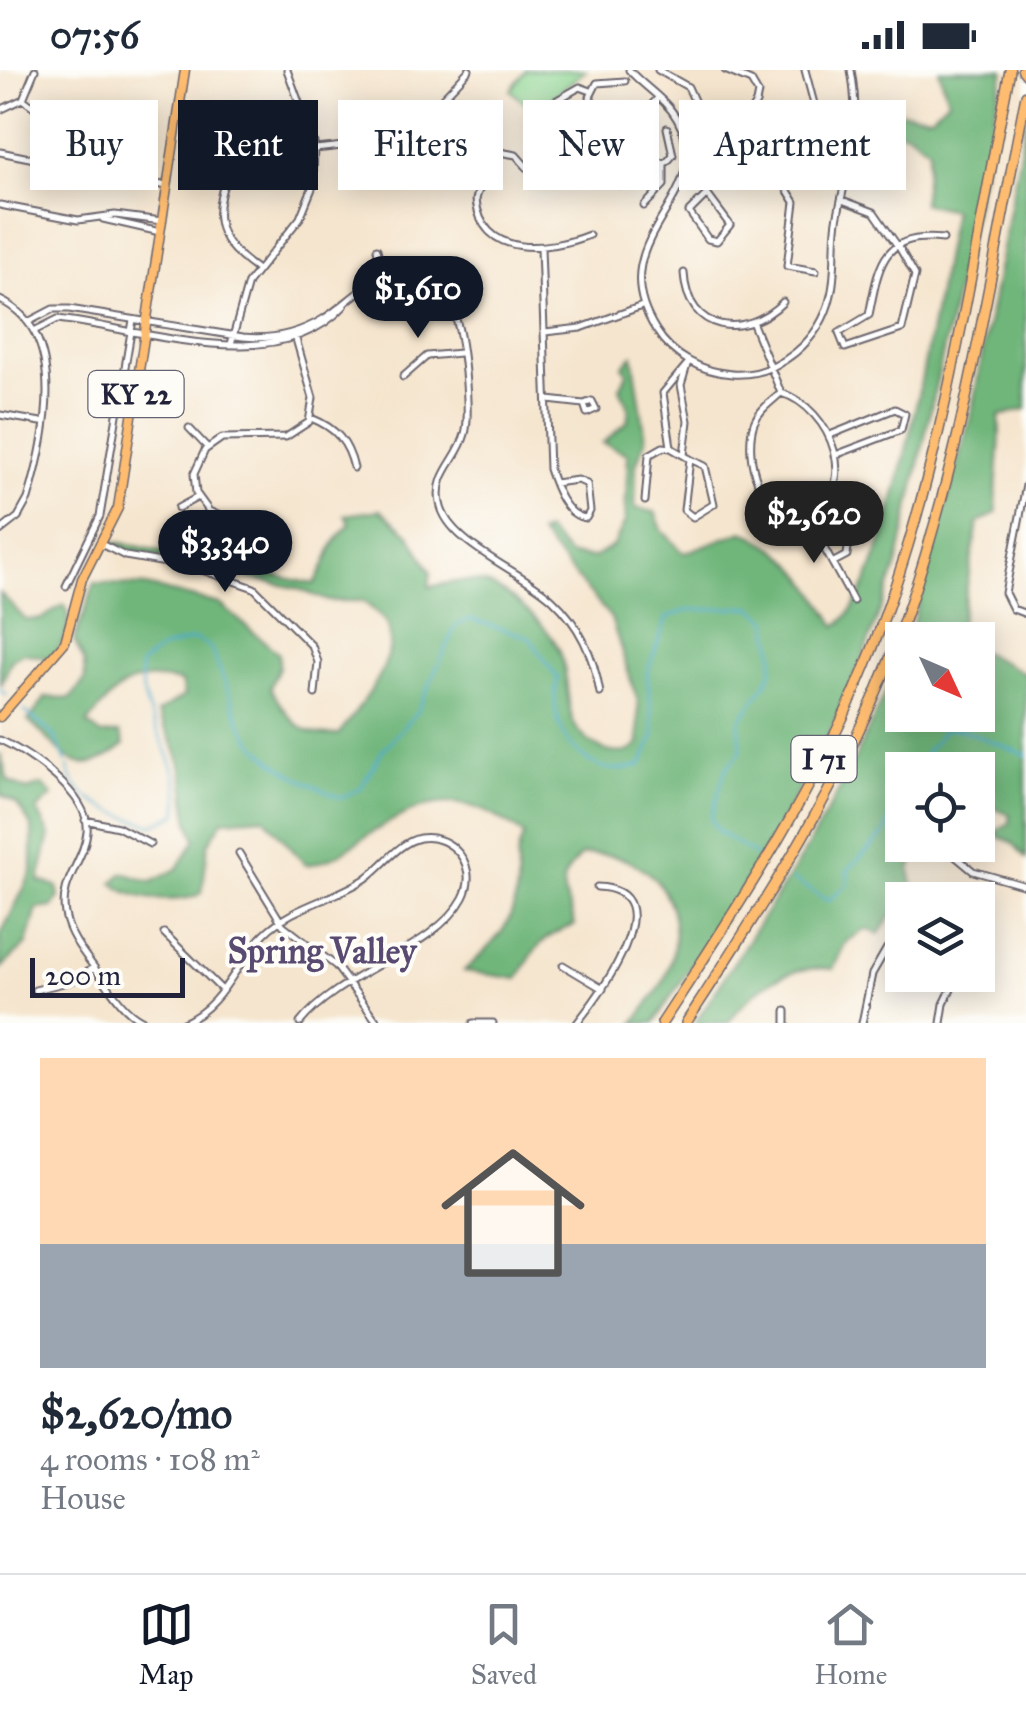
<!DOCTYPE html>
<meta charset="utf-8">
<style>
:root{--surface:#fff;--page:#f6f6f7;--text:#1f2937;--muted:#747a83;--line:#e0e1e3;--accent:#111827}
body{margin:0;font-family:"IM FELL Great Primer",serif;background:var(--page);color:var(--text);height:100vh;display:flex;flex-direction:column;font-size:38px;white-space:nowrap}
*{box-sizing:border-box;margin:0}
p{font-size:32px;color:var(--muted)}
.icon{flex:none;width:55px;height:55px;fill:none;stroke:currentColor;stroke-width:2;stroke-linecap:round;stroke-linejoin:round}
.map{position:relative;height:953px;overflow:hidden}
.panel{display:flex;flex-direction:column;background:var(--surface);flex:1}
.panel>*{flex:none}
.top-card{position:absolute;left:30px;top:30px;width:968px;height:90px;display:flex;gap:20px}
.needle{width:65px;rotate:134deg}
.tools{position:absolute;left:885px;top:552px;display:grid;gap:20px}
.tools a{display:grid;place-items:center;width:110px;height:110px;border-radius:0px;background:var(--surface);box-shadow:0 5px 25px #0003;font-size:50px}
.scale{position:absolute;left:30px;bottom:25px;width:155px;box-sizing:border-box;padding-left:10px;border:5px solid #22223b;border-top:0;font-size:28px;line-height:35px;white-space:nowrap;color:#22223b;-webkit-text-stroke:8px #fdfcf7;paint-order:stroke}
.price{position:absolute;translate:-50% -85px;padding:0 22px;border-radius:35px;background:var(--accent);color:#fff;font-size:32px;line-height:65px;filter:drop-shadow(0 2px 5px #0008)}
.price::after{content:'';position:absolute;left:50%;top:60px;width:30px;height:22px;margin-left:-15px;background:inherit;clip-path:polygon(0 0,100% 0,50% 100%)}
.price.on{background:#222;color:#fff}
ul{padding:0;list-style:none}
li{display:grid;align-content:center;gap:20px;height:530px;padding:0 40px}
li+li{border-top:2px solid var(--line)}
li span{display:grid;place-items:center;height:310px;border-radius:0px;color:#555}
li>.icon{margin-inline-start:auto}
span .icon{width:180px;height:180px;fill:#fffc;stroke-width:1}
li b{font-size:42px}
.tag{padding:0 35px;border-radius:0px;background:var(--surface);box-shadow:0 5px 25px #0003;font-size:35px;line-height:90px}
.tag.on{background:var(--accent);color:#fff}
.status{display:flex;justify-content:space-between;align-items:center;height:70px;padding:0 50px;background:var(--surface);direction:ltr}
.status svg{height:28px;fill:currentColor}
.tab-bar{display:flex;justify-content:space-around;align-items:center;height:140px;border-top:2px solid var(--line);background:var(--surface);font-size:28px;color:var(--muted)}
.tab-bar a{display:grid;justify-items:center;gap:5px}
.tab-bar .on{color:var(--accent)}
.map>svg:first-child{display:block}
.green{fill:#8bd490;stroke:#567b66;stroke-width:2.5}
.forest{fill:#70b67a;stroke:#496c5a;stroke-width:2.5}
.lines{fill:none;stroke-linecap:round;stroke-linejoin:round}
.stream{stroke:#4eaccd;stroke-width:2.5}
.minor-casing{stroke:#6c666e;stroke-width:9}
.major-casing{stroke:#6c666e;stroke-width:11}
.highway-casing{stroke:#6c666e;stroke-width:12}
.minor{stroke:#fff;stroke-width:5}
.major{stroke:#fdbc6f;stroke-width:8}
.highway{stroke:#fdbc6f;stroke-width:9}
.labels{text-anchor:middle;stroke-width:8;stroke-linejoin:round;paint-order:stroke}
.shield{fill:#fdfcf7;stroke:#646373;stroke-width:2.5}
.shield-label{font-size:28px;font-weight:bold;fill:#22223b}
.quarter-label{font-size:35px;font-weight:bold;fill:#594a72;stroke:#fdfcf7}
</style>
<div class="status"><b>07:56</b><svg viewBox="0 0 49 12"><path d="M0 12V9h3v3zM5 12V6h3v6zM10 12V3h3v9zM15 12V0h3v12zM26 1h20v11H26zM47 4h2v5h-2z"/></svg></div>
<div class="map">
<svg width="1026" height="953" viewBox="0 0 1026 953">
<rect width="100%" height="100%" fill="#fdfcf7"/>
<filter id="ink" filterUnits="userSpaceOnUse"><feTurbulence type="fractalNoise" baseFrequency=".01" numOctaves="2"/><feDisplacementMap in="SourceGraphic" scale="20" xChannelSelector="R" yChannelSelector="G"/><feConvolveMatrix kernelMatrix="1 2 1 2 8 2 1 2 1" color-interpolation-filters="sRGB"/></filter>
<filter id="wash" filterUnits="userSpaceOnUse"><feTurbulence type="fractalNoise" baseFrequency=".0048" numOctaves="4" result="noise"/><feDisplacementMap in="SourceGraphic" scale="40" xChannelSelector="R" yChannelSelector="G"/><feGaussianBlur stdDeviation="2.25" result="paint"/><feColorMatrix in="noise" values="0 0 0 0 0 0 0 0 0 0 0 0 0 0 0 0 0 1.4 0 .05"/><feComposite in="paint" operator="in"/></filter>
<g filter="url(#wash)">
<rect width="100%" height="100%" fill="#f5e5ce"/>
<path class="green" d="M 526,0 L 586,0 L 534,43 L 511,20 Z"/>
<path class="forest" d="M 939,0 L 1004,0 L 897,496 L 861,592 L 823,678 L 750,806 L 654,953 L 634,953 C 644,939 658,923 665,908 C 694,840 655,777 581,785 C 551,816 566,820 575,855 C 542,865 534,879 518,909 L 464,901 C 491,875 514,858 517,818 C 519,794 513,789 524,765 C 460,717 426,727 362,769 C 343,782 329,792 306,795 L 264,747 L 223,750 L 208,774 L 202,823 C 183,835 127,831 113,812 L 123,803 L 152,812 L 178,798 L 196,769 C 183,742 188,731 183,704 C 179,682 167,663 157,643 L 184,626 L 181,612 C 129,602 119,615 87,654 L 102,665 L 120,663 L 124,675 C 74,717 64,680 28,651 L 46,627 L 70,629 L 85,610 L 84,592 L 74,570 L 95,513 L 146,516 L 220,534 L 279,584 L 279,597 L 270,618 C 289,648 301,670 339,664 C 358,639 404,586 386,553 C 381,545 370,537 363,531 L 328,531 L 296,518 L 126,481 L 112,471 L 314,514 C 332,489 324,479 350,454 L 345,445 L 380,440 L 409,464 L 431,502 L 429,517 C 448,513 464,509 483,513 C 505,518 543,552 555,572 C 569,594 565,624 572,648 C 579,673 620,696 639,674 L 638,632 L 611,548 L 539,464 L 546,461 L 569,485 L 593,488 L 614,475 L 625,452 L 628,384 L 603,373 L 627,352 L 629,339 L 620,318 L 627,303 L 623,296 L 633,285 L 646,370 L 636,394 L 635,438 L 655,442 L 662,460 L 684,483 L 743,461 C 795,484 807,509 836,556 C 892,523 938,215 953,140 L 922,133 L 929,79 L 908,63 L 865,55 L 866,38 L 932,46 L 948,30 Z
M 1026,49 L 1026,339 L 999,346 C 1003,379 993,409 997,443 L 978,453 L 960,555 L 967,570 L 908,570 L 971,345 Z
M 0,523 L 26,550 L 41,549 L 64,535 C 76,551 63,577 49,589 L 24,583 L 12,590 L 0,616 Z
M 978,580 L 1026,604 L 1026,788 L 1012,772 L 997,766 L 997,761 L 1010,753 L 1010,745 L 980,732 L 978,700 L 902,700 L 902,775 L 926,775 L 918,779 L 910,799 L 913,816 L 929,830 L 902,830 L 902,847 L 892,845 L 879,864 L 866,859 L 846,872 L 833,899 C 786,894 755,916 728,953 L 695,953 L 802,786 L 846,708 L 902,586 L 902,645 L 978,645 Z
M 0,683 L 8,711 L 27,720 L 42,715 L 53,725 L 37,740 L 50,765 L 39,811 L 57,816 L 59,827 L 53,837 L 37,839 L 27,874 L 0,899 L 0,866 L 32,802 L 32,757 L 17,734 L 0,724 Z"/>
<g class="lines">
<path class="stream" d="M 0,620 L 6,625
M 25,641 L 55,667 L 66,692
M 68,697 C 73,732 123,746 153,755 L 177,744 C 188,689 136,650 141,594 L 163,578 L 195,569 L 209,576 C 222,601 230,629 242,655 C 259,690 307,714 341,728 L 361,718 L 383,680 L 418,640 L 455,557 L 469,549 L 529,567 L 558,609 C 542,657 589,718 642,694 L 654,666 L 647,603 L 667,547 L 689,540 L 752,537 L 768,550 C 781,610 768,607 739,652 L 741,681 L 725,700 L 711,749 L 718,761 L 759,788
M 912,700 L 944,660 L 960,659 L 1026,685
M 792,809 L 828,831 L 849,814 L 847,801 L 884,764 L 902,719"/>
</g>
</g>
<g filter="url(#ink)">
<g class="lines">
<defs>
<path id="minor" d="M 629,0 C 644,17 666,29 677,49 C 722,129 596,166 656,260 C 672,286 702,302 732,304 C 779,307 821,270 831,225 C 837,201 833,175 837,150 C 848,91 862,62 851,0
M 658,0 L 688,17 L 701,46
M 725,0 L 751,11 L 758,23 L 756,33 L 730,72 L 730,106
M 805,0 L 818,49
M 625,11 L 597,13 L 590,27 L 596,39 L 637,79
M 448,25 C 468,42 503,62 492,94 C 487,107 478,117 476,130 C 482,189 549,181 589,165
M 658,28 L 636,51 L 639,81 L 655,94 L 667,92 L 673,85 L 667,58
M 23,29 L 55,53 L 122,64
M 550,34 L 580,17 L 591,21
M 0,40 L 23,29 L 35,0
M 570,65 L 596,39
M 377,71 L 388,88 L 396,86 L 399,64
M 315,79 C 400,71 413,61 469,0
M 494,81 L 516,85 L 532,103
M 0,82 L 167,116
M 595,90 L 621,63
M 232,92 C 212,142 210,166 256,199
M 776,102 L 795,132 L 787,196 L 816,201
M 684,108 C 709,113 774,109 792,89 C 803,77 804,61 818,49 L 855,42
M 620,115 L 646,88
M 707,124 L 730,155 L 717,171 L 708,169 L 689,142 Z
M 842,130 L 874,142 L 897,175 L 900,179 L 915,205 L 902,259 L 845,278 L 839,263 L 869,245 C 879,195 882,162 943,169
M 0,135 L 78,150 L 115,145 L 162,151
M 644,136 L 664,115 L 664,94
M 103,149 L 160,162
M 541,178 L 549,399 C 555,417 565,446 586,448 L 590,441 L 587,414 L 578,410 L 554,413
M 377,179 L 383,208
M 684,203 C 687,264 746,269 783,232
M 0,230 C 70,263 46,369 28,429 L 18,447 L 0,461
M 28,252 L 53,239 L 69,239 L 243,267 C 272,270 298,264 323,249 C 357,228 378,192 423,212 C 437,218 448,230 454,244 C 463,264 471,343 465,364 C 458,390 434,404 440,433 C 447,474 523,501 553,530 C 580,555 594,587 600,623
M 753,254 L 781,323
M 34,261 L 58,249 C 145,259 277,309 344,236
M 545,262 L 581,258 L 642,236
M 231,274 L 248,213 L 300,148 L 313,116 L 314,73 L 287,0
M 403,307 L 427,286 L 460,283
M 781,323 C 831,337 865,422 804,446 C 759,450 743,385 754,353 C 759,340 771,332 781,323 Z
M 548,330 L 584,334 L 592,331 L 596,339 L 587,343 L 584,334
M 0,345 L 41,352
M 311,348 C 336,358 348,372 354,398
M 189,358 L 207,377
M 830,365 L 895,339 L 905,344 L 901,360 L 838,384
M 671,377 L 663,323 L 689,292
M 671,378 L 690,389 L 684,440 L 693,447 L 714,434 L 705,396 L 690,389
M 684,385 L 688,351 L 681,315 L 687,295
M 1026,415 L 1005,523 L 1013,539 L 1026,544
M 645,431 L 649,385 L 663,377 L 671,378
M 822,435 L 848,477 L 847,485 L 832,493
M 178,438 L 198,427
M 806,445 L 853,531
M 290,465 L 250,459 L 209,441 L 196,423 L 194,404 L 205,380 L 222,368 L 286,367 L 309,352 L 313,328 L 294,262
M 101,474 L 125,486 L 196,498 L 254,518 L 312,576 L 318,592 L 315,624
M 66,516 L 100,446 L 133,250
M 0,670 C 29,683 91,725 87,762 C 84,792 59,811 65,844 C 69,867 86,886 99,904 C 114,923 124,944 148,953
M 85,750 L 118,757 L 150,774
M 239,783 L 283,855 L 336,896 L 378,953
M 955,786 L 973,801 L 1026,816
M 164,863 L 222,920
M 563,895 L 603,919
M 35,920 L 72,911 L 94,898
M 183,953 C 224,936 235,893 264,864 C 292,836 333,830 365,809 C 382,797 399,772 420,768 C 432,766 446,770 455,779 C 469,792 472,811 463,828 C 437,878 337,904 300,953
M 473,953 L 493,953
M 577,953 C 597,928 678,820 597,817
M 786,953 L 786,941
M 862,953 L 872,904 L 887,878
M 941,953 L 944,934 L 958,905"/>
<path id="major" d="M 1022,0 L 1026,5
M 0,647 L 65,572 L 82,509 L 118,438 L 185,0"/>
<path id="highway" d="M 662,953 C 737,838 813,725 865,597 C 943,408 970,200 1010,0
M 686,953 C 762,836 838,721 889,591 C 960,410 988,214 1026,25"/>
</defs>
<use href="#minor" class="minor-casing"/>
<use href="#major" class="major-casing"/>
<use href="#highway" class="highway-casing"/>
<use href="#minor" class="minor"/>
<use href="#major" class="major"/>
<use href="#highway" class="highway"/>
</g>
</g>
<g class="labels">
<g class="shield">
<rect x="88.5" y="301" width="95" height="46" rx="8"/>
<rect x="791.5" y="666" width="65" height="46" rx="8"/>
</g>
<g class="shield-label">
<text x="136" y="334">KY 22</text>
<text x="824" y="699">I 71</text>
</g>
<g class="quarter-label">
<text x="322" y="893">Spring Valley</text>
</g>
</g>
</svg>
<div class="tools">
<a><svg class="needle" viewBox="-14 -14 28 28"><path d="M0-13l5 13h-10z" fill="#e53935"/><path d="M0 13l5-13h-10z" fill="#747a83"/></svg></a>
<a><svg class="icon" aria-label="locate" viewBox="0 0 24 24"><circle cx="12" cy="12" r="6"/><path d="M12 2v4M12 18v4M2 12h4M18 12h4"/></svg></a>
<a><svg class="icon" aria-label="layers" viewBox="0 0 24 24"><path d="M12 4l9 5-9 5-9-5zM3 14l9 5 9-5"/></svg></a>
</div>
<div class="scale">200 m</div>
<b class="price" style="left:418px;top:271px">$1,610</b>
<b class="price on" style="left:814px;top:496px">$2,620</b>
<b class="price" style="left:225px;top:525px">$3,340</b>
<div class="top-card">
<a class="tag">Buy</a>
<a class="tag on">Rent</a>
<a class="tag">Filters</a>
<a class="tag">New</a>
<a class="tag">Apartment</a>
</div>
</div>
<section class="panel">
<ul>
<li><span style="background:linear-gradient(#ffd9b3 60%,#9aa5b1 0)"><svg class="icon" aria-label="home" viewBox="0 0 24 24"><path d="M3 11l9-7 9 7M6 9v11h12V9"/></svg></span><div><b>$2,620/mo</b><p>4 rooms · 108 m²</p><p>House</p></div></li>
</ul>
</section>
<nav class="tab-bar">
<a class="on"><svg class="icon" aria-label="map" viewBox="0 0 24 24"><path d="M3 6l6-2 6 2 6-2v14l-6 2-6-2-6 2zM9 4v14M15 6v14"/></svg>Map</a>
<a><svg class="icon" aria-label="saved" viewBox="0 0 24 24"><path d="M7 4h10v16l-5-4-5 4z"/></svg>Saved</a>
<a><svg class="icon" aria-label="home" viewBox="0 0 24 24"><path d="M3 11l9-7 9 7M6 9v11h12V9"/></svg>Home</a>
</nav>
